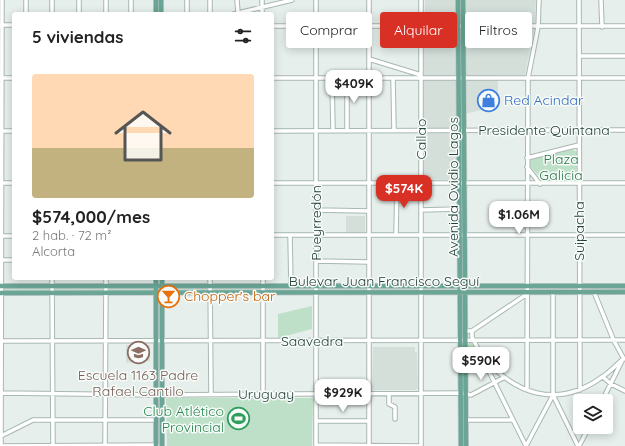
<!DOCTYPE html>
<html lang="es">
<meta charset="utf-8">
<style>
:root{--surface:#fff;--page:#f6f6f6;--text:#222;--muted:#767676;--accent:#d93025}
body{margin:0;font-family:Quicksand,sans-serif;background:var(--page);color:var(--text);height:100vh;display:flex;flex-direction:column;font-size:15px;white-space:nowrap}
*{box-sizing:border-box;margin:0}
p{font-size:13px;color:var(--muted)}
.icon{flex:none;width:22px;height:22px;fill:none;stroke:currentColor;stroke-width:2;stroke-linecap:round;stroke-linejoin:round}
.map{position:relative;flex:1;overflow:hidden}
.sheet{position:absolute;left:12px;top:12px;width:262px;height:268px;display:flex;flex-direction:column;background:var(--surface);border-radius:4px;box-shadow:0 2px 10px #0003}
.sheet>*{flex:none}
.hud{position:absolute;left:286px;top:12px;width:279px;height:36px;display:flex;gap:8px}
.buttons{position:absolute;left:573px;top:394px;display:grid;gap:8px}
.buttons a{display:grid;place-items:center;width:40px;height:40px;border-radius:4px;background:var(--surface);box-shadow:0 2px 10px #0003;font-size:20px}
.price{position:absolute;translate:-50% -34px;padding:0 9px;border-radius:8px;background:#fff;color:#222;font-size:13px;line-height:26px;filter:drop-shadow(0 1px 2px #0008)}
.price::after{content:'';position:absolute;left:50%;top:24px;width:12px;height:9px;margin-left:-6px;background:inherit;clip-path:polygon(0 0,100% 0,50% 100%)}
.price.active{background:var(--accent);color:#fff}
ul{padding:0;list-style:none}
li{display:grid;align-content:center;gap:8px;height:212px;padding:0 20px}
li span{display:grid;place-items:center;height:124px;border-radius:4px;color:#555}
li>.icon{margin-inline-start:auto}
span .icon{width:72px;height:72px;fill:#fffc;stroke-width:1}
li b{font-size:17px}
h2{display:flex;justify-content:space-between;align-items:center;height:48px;padding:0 20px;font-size:17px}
.pill{padding:0 14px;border-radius:4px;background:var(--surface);box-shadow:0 2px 10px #0003;font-size:14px;line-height:36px}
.pill.active{background:var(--accent);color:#fff}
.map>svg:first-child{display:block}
.built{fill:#d4dfda}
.green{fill:#bfe0c8}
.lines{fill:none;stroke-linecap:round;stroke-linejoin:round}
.minor-casing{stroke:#a8b8b2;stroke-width:5.5}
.major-casing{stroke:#c2cac8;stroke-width:6}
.minor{stroke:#fff;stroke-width:3.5}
.major{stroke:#6aa596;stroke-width:4.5}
.labels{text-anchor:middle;stroke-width:3;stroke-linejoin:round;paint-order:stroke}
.shop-label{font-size:14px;fill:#366cbe;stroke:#f7fbf9;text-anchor:start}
.street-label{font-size:14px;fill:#24423a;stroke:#f7fbf9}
.park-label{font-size:14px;fill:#2d7a4b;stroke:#f7fbf9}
.food-label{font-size:14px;fill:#c56008;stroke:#f7fbf9;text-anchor:start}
.education-label{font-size:14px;fill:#785e54;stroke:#f7fbf9}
.leisure-label{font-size:14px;fill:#27864d;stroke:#f7fbf9;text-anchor:end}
</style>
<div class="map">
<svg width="625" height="446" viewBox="0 0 625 446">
<rect width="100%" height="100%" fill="#e6efeb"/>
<path class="built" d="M 425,0 L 536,0 L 534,30 L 525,75 L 498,75 L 498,106 L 456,116 L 456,180 L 422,179 Z
M 346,216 L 365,216 L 365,231 L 363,233 L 346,233 Z
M 126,345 L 150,345 L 150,361 L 138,361 L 138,359 L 135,359 L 135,362 L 126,363 Z
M 373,347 L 415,347 L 415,352 L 417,352 L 418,388 L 416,390 L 374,390 L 372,388 Z"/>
<path class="green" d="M 572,149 L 577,152 L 576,181 L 543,181 L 530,166 L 530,159 Z
M 156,278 L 162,278 L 162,286 L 625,286 L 625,292 L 162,292 L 162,446 L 156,446 L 156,293 L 0,293 L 0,286 L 156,286 Z
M 312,306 L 312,329 L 278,338 L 278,314 Z
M 471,342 L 477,351 L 473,350 L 468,354 L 468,344 Z
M 166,398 L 312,398 L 313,399 L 312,446 L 167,446 Z"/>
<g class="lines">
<defs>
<path id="minor" d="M 26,0 L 26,14
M 52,0 L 52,14
M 79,0 L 79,14
M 106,0 L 106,14
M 131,0 L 131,14
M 187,0 L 187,14
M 237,0 L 238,13
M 316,0 L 316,446
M 579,0 L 580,390
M 601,0 L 602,27
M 210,14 L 210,0
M 234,14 L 292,0
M 262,14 L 262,0
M 1,25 L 14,25
M 272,26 L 625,26
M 579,56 L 625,56
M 369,59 L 421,75
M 0,78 L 14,78
M 272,78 L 625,78
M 332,78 L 333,131
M 393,78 L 394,130
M 1,131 L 14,131
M 272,131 L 625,130
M 347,131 L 347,78
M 527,158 L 579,145
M 527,167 L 540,184
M 1,183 L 14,183
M 272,183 L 625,183
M 316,210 L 369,211
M 421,210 L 460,209
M 272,235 L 625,235
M 290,235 L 291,286
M 396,235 L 397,183
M 1,236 L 14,236
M 1,260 L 14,260
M 316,261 L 369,262
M 52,278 L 53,446
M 210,278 L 211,394
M 263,278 L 263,394
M 553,292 L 553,395 L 578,446
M 594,292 L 614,341 L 624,359
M 465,331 L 472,331 L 527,294
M 472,331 L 472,337 L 526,446
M 0,341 L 625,340
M 481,354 C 513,394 557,410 602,377 C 610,372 616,365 623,359
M 603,377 L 611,384 L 625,391
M 527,390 L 528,78 L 538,27 L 539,0
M 0,393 L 159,395 L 461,393 L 471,395 L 503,378
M 389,394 L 389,404 L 395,407 L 395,419
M 602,401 L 622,361
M 466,420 L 513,420
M 316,421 L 369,421
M 1,436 L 33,420 L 156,420
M 316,445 L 419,446
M 0,446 L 157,445
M 1,446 L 2,0
M 105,446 L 106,278
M 369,446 L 369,0
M 421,446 L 421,0
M 526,446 L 553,395
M 579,446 L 589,427"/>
<path id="major" d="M 161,0 L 161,14
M 458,0 L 461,446
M 463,0 L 466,446
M 156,14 L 156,0
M 162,278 L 162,446
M 0,286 L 625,286
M 0,293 L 625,292
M 156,446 L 156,278"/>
</defs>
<use href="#minor" class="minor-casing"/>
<use href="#major" class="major-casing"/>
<use href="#minor" class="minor"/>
<use href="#major" class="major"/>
</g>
<defs>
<symbol id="shop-ring" viewBox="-11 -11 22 22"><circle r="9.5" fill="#f7fbf9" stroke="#3f7fe0" stroke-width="1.5"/><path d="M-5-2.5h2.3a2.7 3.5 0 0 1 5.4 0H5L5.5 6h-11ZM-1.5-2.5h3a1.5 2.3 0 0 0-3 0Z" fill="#3f7fe0"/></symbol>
<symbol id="bar-ring" viewBox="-11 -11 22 22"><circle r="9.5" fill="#f7fbf9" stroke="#e8710a" stroke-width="1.5"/><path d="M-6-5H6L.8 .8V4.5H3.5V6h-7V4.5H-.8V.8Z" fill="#e8710a"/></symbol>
<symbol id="school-ring" viewBox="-11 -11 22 22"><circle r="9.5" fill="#f7fbf9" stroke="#8d6e63" stroke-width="1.5"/><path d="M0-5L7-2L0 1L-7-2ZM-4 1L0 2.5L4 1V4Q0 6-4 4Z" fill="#8d6e63"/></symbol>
<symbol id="stadium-ring" viewBox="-11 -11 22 22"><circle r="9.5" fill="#f7fbf9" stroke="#2e9e5b" stroke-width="1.5"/><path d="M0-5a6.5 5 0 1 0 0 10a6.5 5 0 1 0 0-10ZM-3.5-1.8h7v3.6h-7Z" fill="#2e9e5b"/></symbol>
</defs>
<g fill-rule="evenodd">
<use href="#shop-ring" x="476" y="88" width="25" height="25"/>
<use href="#bar-ring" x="156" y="284" width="25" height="25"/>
<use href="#school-ring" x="126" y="340" width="25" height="25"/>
<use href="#stadium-ring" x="226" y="406" width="25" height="25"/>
</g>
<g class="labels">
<g class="shop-label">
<text x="504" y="105">Red Acindar</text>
</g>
<g class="street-label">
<text x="544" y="135">Presidente Quintana</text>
<text transform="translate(421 139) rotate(-90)" y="5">Callao</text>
<text transform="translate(453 187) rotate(-90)" y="5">Avenida Ovidio Lagos</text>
<text transform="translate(316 223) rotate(-90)" y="5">Pueyrredón</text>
<text transform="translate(579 231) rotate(-90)" y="5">Suipacha</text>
<text x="384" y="286">Bulevar Juan Francisco Seguí</text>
<text x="312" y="346">Saavedra</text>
<text x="266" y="399">Uruguay</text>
</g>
<g class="park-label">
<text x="561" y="164">Plaza<tspan x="561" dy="16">Galicia</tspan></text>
</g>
<g class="food-label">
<text x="184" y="301">Chopper's bar</text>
</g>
<g class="education-label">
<text x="138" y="380">Escuela 1163 Padre<tspan x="138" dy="16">Rafael Cantilo</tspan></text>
</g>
<g class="leisure-label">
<text x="224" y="416">Club Atlético<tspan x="224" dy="16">Provincial</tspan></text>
</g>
</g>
</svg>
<div class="buttons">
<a><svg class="icon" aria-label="layers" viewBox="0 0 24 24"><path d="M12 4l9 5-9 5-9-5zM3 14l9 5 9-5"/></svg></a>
</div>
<b class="price" style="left:354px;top:104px">$409K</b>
<b class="price active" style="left:404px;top:209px">$574K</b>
<b class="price" style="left:519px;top:235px">$1.06M</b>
<b class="price" style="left:481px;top:381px">$590K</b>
<b class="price" style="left:343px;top:413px">$929K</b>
<div class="hud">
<a class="pill">Comprar</a>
<a class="pill active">Alquilar</a>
<a class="pill">Filtros</a>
</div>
<section class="sheet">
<h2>5 viviendas<svg class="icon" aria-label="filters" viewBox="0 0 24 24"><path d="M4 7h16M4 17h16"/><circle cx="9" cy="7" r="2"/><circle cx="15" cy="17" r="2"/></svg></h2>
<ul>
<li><span style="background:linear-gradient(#ffd9b3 60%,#c2b280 0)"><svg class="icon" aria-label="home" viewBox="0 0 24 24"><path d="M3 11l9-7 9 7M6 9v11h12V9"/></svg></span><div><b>$574,000/mes</b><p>2 hab. · 72 m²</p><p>Alcorta</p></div></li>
</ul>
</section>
</div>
